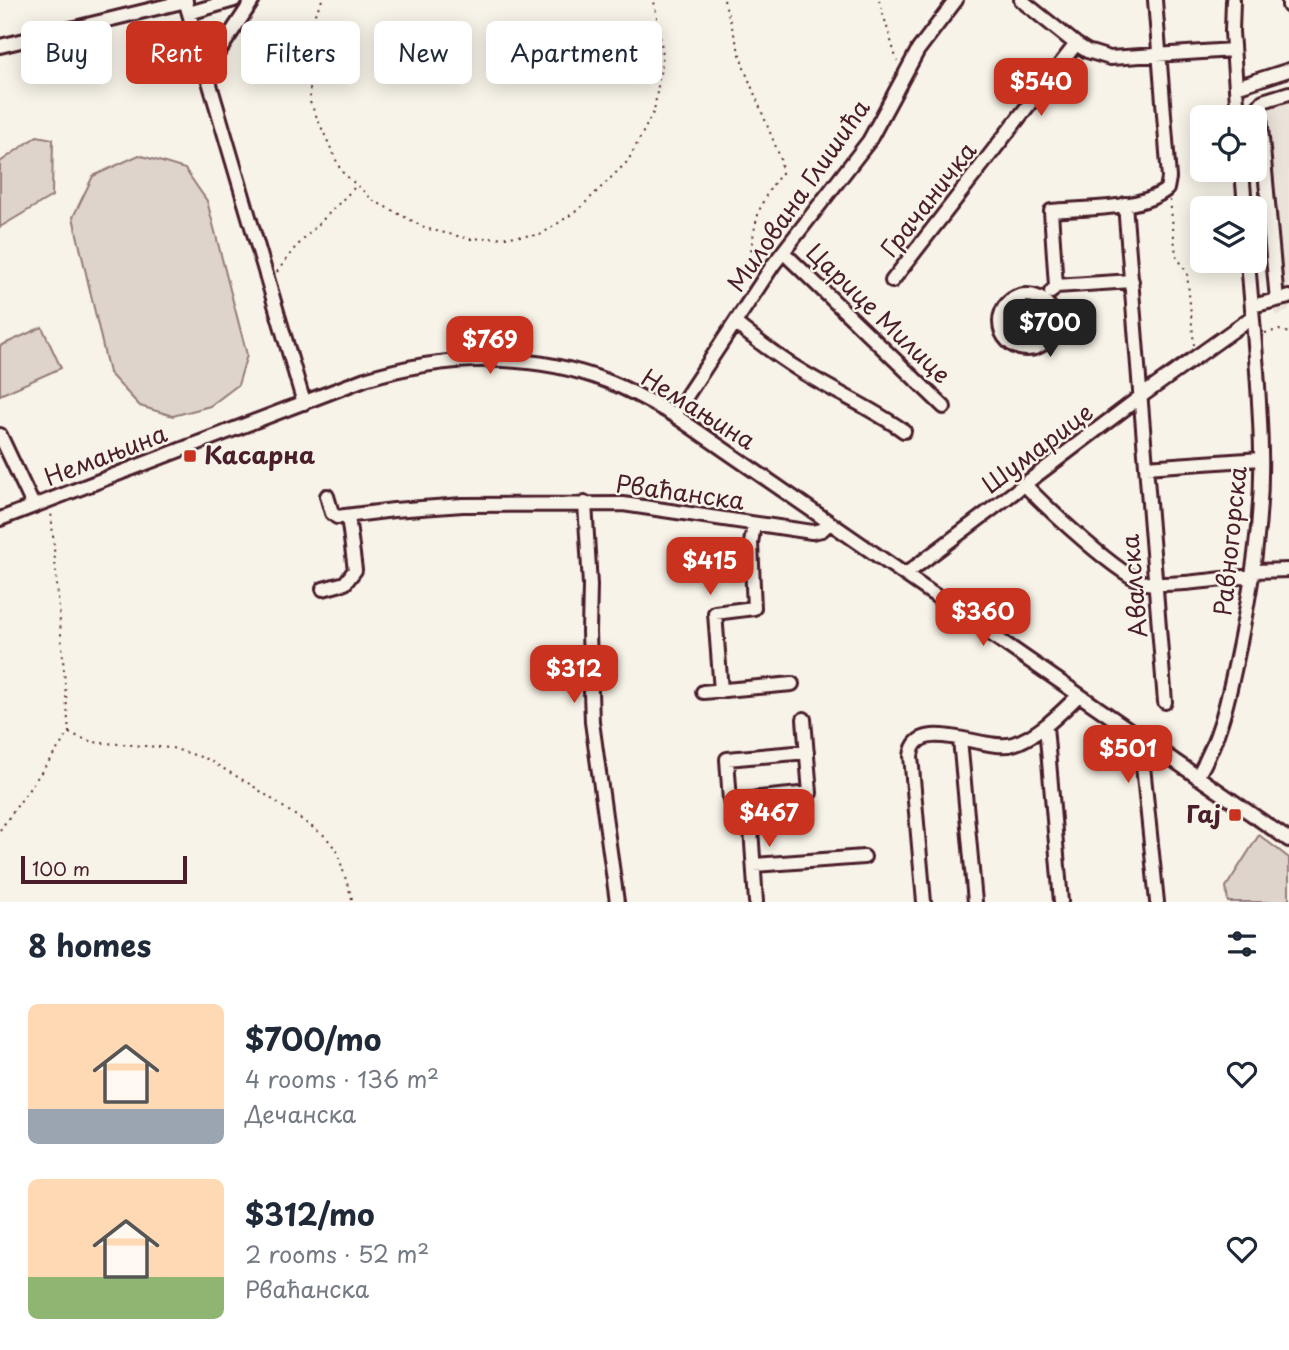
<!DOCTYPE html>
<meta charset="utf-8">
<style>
:root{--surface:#fff;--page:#f6f6f7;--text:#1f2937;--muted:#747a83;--accent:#c8321e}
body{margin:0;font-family:"Playpen Sans",sans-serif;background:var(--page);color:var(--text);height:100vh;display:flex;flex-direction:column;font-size:26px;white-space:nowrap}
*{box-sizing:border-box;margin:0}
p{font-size:23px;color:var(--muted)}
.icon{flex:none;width:38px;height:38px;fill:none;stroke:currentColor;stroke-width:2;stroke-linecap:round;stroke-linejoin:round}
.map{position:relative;height:902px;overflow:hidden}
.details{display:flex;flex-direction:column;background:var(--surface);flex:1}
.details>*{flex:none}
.top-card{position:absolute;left:21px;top:21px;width:700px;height:63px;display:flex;gap:14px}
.buttons{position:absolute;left:1190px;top:105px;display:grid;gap:14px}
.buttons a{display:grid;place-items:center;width:77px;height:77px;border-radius:10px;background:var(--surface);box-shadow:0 4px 18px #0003;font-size:35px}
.scale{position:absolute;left:21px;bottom:18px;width:166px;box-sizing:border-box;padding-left:7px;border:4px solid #4a1f2b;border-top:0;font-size:19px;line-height:24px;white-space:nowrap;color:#4a1f2b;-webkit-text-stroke:5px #f7f3e8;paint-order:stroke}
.price{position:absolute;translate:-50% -60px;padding:0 16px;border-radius:14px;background:var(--accent);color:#fff;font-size:23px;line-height:46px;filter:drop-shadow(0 2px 4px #0008)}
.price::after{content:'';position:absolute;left:50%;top:42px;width:21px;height:16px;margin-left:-10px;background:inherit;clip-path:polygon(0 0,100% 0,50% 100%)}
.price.current{background:#222;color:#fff}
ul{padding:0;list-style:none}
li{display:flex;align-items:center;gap:21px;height:175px;padding:0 28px}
li span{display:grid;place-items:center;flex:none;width:196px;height:140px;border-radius:10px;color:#555}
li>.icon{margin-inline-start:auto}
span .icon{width:84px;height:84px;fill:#fffc;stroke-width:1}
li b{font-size:30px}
h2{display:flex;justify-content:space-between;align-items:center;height:84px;padding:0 28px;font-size:30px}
.tag{padding:0 24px;border-radius:10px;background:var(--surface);box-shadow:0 4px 18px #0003;font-size:24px;line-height:63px}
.tag.current{background:var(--accent);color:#fff}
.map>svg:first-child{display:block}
.built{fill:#eae3da}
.green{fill:#ded4cc;stroke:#947a7c;stroke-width:2}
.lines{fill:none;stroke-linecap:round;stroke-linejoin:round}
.minor-casing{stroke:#4a1f2b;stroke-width:18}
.path{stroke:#4a1f2b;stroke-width:2;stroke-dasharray:2 5;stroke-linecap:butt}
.minor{stroke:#f7f3e8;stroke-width:12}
.poi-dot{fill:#c8321e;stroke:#f7f3e8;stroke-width:2.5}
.labels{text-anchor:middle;stroke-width:5;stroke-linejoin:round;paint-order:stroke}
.street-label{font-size:24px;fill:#4a1f2b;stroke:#f7f3e8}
.poi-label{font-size:24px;font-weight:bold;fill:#4a1f2b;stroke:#f7f3e8;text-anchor:start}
</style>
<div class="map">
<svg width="1289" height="902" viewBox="0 0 1289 902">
<rect width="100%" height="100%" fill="#f7f3e8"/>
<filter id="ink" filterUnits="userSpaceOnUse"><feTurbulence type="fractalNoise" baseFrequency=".0143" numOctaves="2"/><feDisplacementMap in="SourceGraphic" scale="14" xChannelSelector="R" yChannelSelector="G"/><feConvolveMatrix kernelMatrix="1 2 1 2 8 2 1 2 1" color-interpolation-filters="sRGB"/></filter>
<g filter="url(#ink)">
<path class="built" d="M 1289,92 L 1289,311 L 1275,316 L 1255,152 L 1255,117 L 1250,117 L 1249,105 Z"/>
<path class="green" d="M 37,136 L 53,139 L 52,196 L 0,227 L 0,162 Z
M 139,155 L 185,169 L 207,201 L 247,355 L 238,385 L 210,406 L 173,416 L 140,406 L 109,373 L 73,217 L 93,176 Z
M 42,327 L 61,368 L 0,395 L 0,346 Z
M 1259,835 L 1289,858 L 1289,902 L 1228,902 L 1226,887 Z"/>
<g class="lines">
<defs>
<path id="minor" d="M 185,0 L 304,403
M 1021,0 L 1076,44
M 1233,0 L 1232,32 L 1238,117
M 1289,0 L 1289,6
M 189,13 L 234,0
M 0,46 L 186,1
M 206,71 L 253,0
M 1236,87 L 1289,70
M 1242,170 L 1245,208
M 1125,204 L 1165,702
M 783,252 L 944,407
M 892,281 L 1076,44 L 1087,51 L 1110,58 L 1233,50
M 1056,286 L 1051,211 C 1082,208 1142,210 1167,189 L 1169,178 L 1155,0
M 1051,292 L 1056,286 L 1132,281
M1000 322a27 27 0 1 1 54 0a27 27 0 1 1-54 0Z
M 1277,300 L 1259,106 L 1263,101 L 1289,93
M 1252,306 L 1289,297
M 735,323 C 756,340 778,357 801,371 C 835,392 871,408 904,431
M 674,415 L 773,265 L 869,141 L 918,50 L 956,0
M 0,435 L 33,505
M 1146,467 L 1261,459
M 1026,486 C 1045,506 1122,579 1146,583 C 1174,587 1223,578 1253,576
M 327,496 L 332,513 L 337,517 L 394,510 L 463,505 L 623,504 L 812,532 L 822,530 L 829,523
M 585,503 L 590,585 L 589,632 L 592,722 L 617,902
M 0,519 L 365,379 C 443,355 530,351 607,381 C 631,390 652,403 674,415 L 1289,840
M 1253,571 L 1289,570
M 906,574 L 1140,397 L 1252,317
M 323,589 L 345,583 L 355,570 L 348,516
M 721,691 L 715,613 L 754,608 L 751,543 L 754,525
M 703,692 L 792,684
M 804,719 L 810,793 L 730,801 L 727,759 L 807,752
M 1046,726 L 1061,902
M 1140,737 L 1157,902
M 960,739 L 975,902
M 1197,777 C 1220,739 1228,699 1237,657 C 1251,589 1263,520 1261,451 C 1260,388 1253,324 1248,261
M 749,799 L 756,902
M 754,865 L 864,857
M 924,902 L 911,756 C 916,713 987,753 1013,744 C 1039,736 1060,713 1079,695"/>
</defs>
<use href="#minor" class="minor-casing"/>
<path class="path" d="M 322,0 L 310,24 L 310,102 L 341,171 L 374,201 L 428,229 L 470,239 L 540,235 L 578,210 L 628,161 L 654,111 L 663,55 L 655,5 L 653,0
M 724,0 L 744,68 L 780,157 L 782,173 C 759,201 757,214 751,249 L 762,259
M 879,0 L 897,61
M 1170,200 L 1176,255 L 1187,273 L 1194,345
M 277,272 L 294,249 L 356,186
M 1265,333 L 1279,330 L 1289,333
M 69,733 L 92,742 L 172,748 L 207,759 L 253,786 L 325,836 L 337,851 L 353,902
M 0,830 L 69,733 L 51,511"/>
<use href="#minor" class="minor"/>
</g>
</g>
<g class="poi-dot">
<rect x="183" y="449" width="14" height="14" rx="3.5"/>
<rect x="1228" y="808" width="14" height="14" rx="3.5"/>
</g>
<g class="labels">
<g class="street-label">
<text transform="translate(799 196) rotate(-55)" y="8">Милована Глишића</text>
<text transform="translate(929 200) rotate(-52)" y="8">Грачаничка</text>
<text transform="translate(878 314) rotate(44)" y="8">Царице Милице</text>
<text transform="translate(698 410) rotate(32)" y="8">Немањина</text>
<text transform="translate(1038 449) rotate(-37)" y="8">Шумарице</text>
<text transform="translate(106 456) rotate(-21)" y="8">Немањина</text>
<text transform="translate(680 493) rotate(8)" y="8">Рваћанска</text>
<text transform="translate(1231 541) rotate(-84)" y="8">Равногорска</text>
<text transform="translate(1135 586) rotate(-95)" y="8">Авалска</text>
</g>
<g class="poi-label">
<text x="204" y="464">Касарна</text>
<text x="1221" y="823" text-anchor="end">Гај</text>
</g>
</g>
</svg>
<div class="buttons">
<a><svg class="icon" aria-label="locate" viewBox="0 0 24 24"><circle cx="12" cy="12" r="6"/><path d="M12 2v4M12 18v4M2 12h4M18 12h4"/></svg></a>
<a><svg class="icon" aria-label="layers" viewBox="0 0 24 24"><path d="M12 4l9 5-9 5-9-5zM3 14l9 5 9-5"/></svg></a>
</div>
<div class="scale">100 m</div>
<b class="price" style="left:1041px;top:118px">$540</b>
<b class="price current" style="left:1050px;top:359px">$700</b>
<b class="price" style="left:490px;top:376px">$769</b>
<b class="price" style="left:710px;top:597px">$415</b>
<b class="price" style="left:983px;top:648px">$360</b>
<b class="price" style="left:574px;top:705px">$312</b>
<b class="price" style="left:1128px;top:785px">$501</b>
<b class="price" style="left:769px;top:849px">$467</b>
<div class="top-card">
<a class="tag">Buy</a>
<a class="tag current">Rent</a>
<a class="tag">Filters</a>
<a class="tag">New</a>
<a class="tag">Apartment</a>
</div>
</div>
<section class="details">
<h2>8 homes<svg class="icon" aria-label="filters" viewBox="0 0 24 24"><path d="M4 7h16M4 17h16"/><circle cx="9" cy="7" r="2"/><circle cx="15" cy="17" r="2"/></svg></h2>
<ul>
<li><span style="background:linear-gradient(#ffd9b3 75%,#9aa5b1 0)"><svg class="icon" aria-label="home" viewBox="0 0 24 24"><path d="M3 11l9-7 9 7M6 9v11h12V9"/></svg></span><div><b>$700/mo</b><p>4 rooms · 136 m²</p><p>Дечанска</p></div><svg class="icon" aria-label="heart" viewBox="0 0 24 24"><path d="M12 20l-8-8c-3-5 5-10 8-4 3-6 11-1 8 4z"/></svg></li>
<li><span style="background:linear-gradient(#ffd9b3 70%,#8fb573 0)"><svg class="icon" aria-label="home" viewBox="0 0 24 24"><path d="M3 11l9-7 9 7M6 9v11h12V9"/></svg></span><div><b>$312/mo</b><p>2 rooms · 52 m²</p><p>Рваћанска</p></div><svg class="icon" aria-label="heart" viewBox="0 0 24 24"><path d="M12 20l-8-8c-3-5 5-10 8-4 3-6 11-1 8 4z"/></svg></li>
</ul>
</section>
